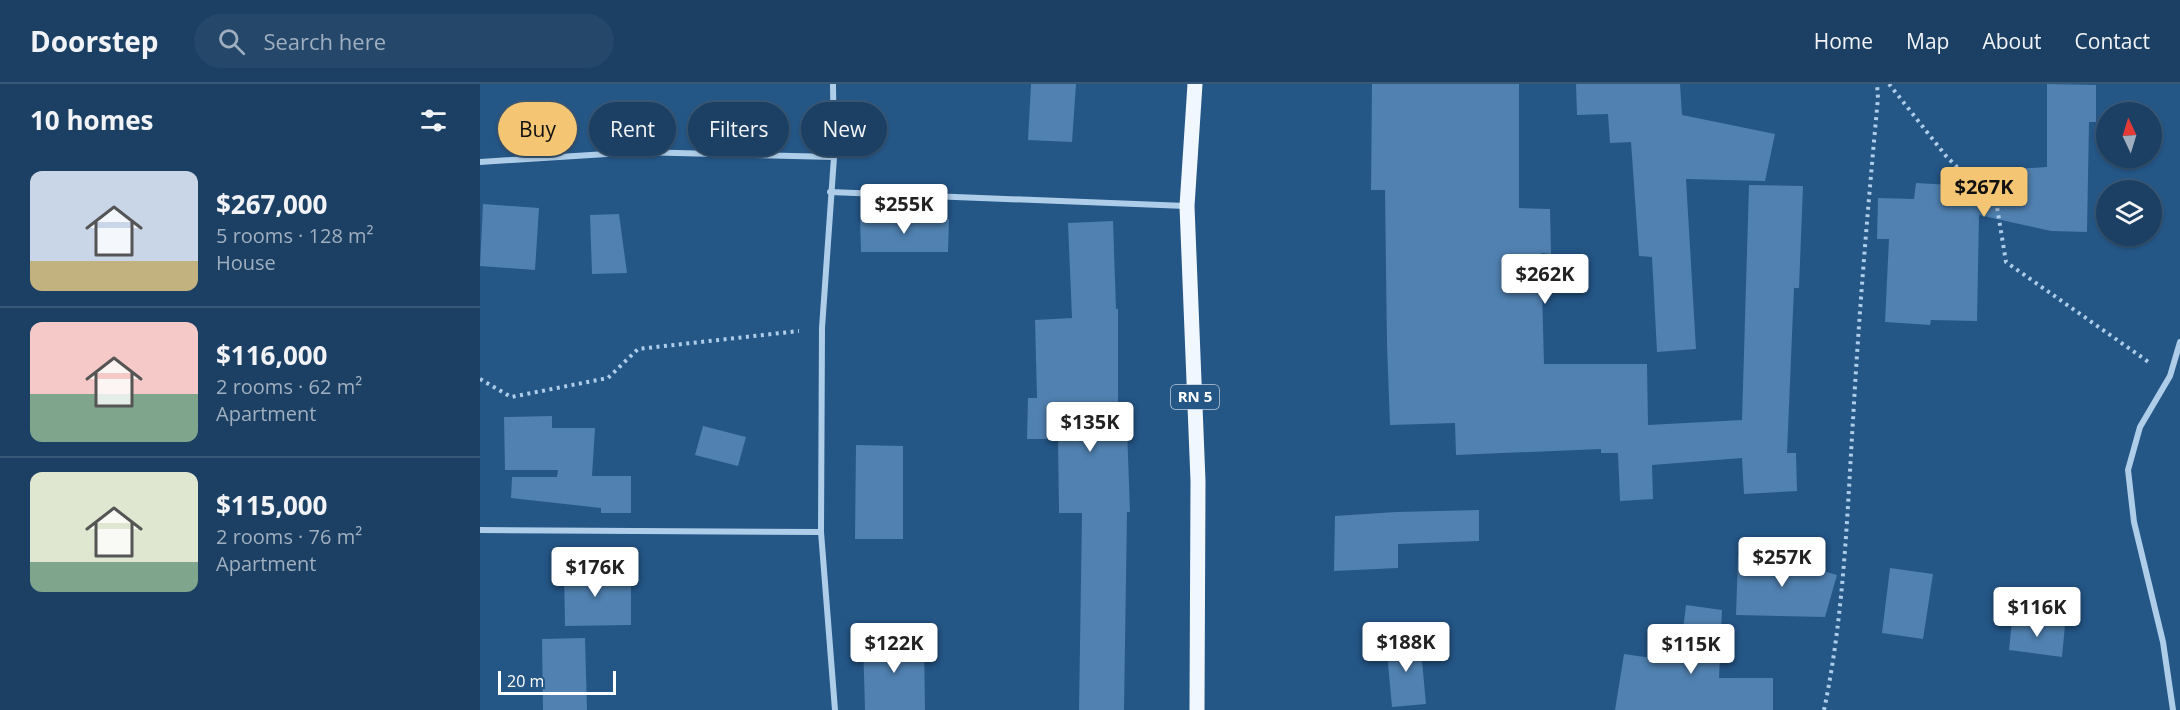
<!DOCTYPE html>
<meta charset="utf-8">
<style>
:root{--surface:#1b4064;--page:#24476a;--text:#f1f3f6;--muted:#a0afbf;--line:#395978;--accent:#f4c572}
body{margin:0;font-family:"Open Sans",sans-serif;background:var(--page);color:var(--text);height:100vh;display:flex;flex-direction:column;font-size:22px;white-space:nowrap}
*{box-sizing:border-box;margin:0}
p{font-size:20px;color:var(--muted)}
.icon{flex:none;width:33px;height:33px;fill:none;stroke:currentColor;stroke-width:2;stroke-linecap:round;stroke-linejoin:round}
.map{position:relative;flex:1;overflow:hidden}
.details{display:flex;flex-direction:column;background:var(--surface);width:480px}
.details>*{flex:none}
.top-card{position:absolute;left:18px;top:18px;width:570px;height:54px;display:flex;gap:12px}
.needle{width:39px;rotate:356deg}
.controls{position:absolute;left:1616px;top:18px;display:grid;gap:12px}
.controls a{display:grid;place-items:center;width:66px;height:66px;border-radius:50%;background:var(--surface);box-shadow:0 2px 4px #0004,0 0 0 2px var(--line);font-size:30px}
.scale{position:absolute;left:18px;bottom:15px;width:118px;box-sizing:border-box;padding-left:6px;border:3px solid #fff;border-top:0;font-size:16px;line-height:21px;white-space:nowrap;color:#fff;-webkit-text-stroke:4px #245686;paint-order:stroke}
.price{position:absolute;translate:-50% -51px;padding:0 14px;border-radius:6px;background:#fff;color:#222;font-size:20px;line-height:39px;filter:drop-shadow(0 2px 3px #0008)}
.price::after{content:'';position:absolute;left:50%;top:36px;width:18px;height:14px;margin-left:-9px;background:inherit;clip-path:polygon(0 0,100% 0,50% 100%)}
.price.active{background:var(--accent);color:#111}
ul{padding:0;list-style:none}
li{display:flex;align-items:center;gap:18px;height:150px;padding:0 30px}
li+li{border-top:2px solid var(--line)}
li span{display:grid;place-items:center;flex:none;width:168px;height:120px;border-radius:12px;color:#555}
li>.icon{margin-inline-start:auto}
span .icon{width:72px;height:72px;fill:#fffc;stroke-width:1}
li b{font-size:26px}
h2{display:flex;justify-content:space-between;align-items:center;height:72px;padding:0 30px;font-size:26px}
.chip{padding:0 21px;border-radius:27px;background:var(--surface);box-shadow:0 2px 4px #0004,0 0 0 2px var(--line);font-size:21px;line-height:54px}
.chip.active{background:var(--accent);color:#111}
header{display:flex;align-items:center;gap:36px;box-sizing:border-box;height:84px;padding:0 30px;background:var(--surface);border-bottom:2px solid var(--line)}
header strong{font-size:28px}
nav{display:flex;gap:33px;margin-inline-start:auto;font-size:21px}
.search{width:420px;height:54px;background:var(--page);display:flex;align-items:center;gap:15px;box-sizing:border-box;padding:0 21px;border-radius:33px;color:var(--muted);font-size:22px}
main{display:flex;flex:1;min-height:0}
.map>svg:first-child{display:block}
.building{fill:#5081b0}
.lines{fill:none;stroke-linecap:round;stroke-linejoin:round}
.path{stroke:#aecde9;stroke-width:4;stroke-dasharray:3 4.5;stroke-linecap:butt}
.street{stroke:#aecde9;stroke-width:6}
.primary{stroke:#f1f7fe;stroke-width:15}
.labels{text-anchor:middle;stroke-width:4.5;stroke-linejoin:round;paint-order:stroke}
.shield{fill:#245686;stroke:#bdccdb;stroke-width:1.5}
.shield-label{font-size:15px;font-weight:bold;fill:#fff}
</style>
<header>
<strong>Doorstep</strong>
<div class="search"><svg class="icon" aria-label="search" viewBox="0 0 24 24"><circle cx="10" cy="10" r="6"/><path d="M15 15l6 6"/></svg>Search here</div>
<nav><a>Home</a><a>Map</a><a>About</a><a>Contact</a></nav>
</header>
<main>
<section class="details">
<h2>10 homes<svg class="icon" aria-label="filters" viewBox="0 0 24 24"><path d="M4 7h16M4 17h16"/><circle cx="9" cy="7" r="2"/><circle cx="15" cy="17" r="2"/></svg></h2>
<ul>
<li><span style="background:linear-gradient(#c9d6e8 75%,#c2b280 0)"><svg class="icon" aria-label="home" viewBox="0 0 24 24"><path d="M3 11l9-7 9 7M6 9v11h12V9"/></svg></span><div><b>$267,000</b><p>5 rooms · 128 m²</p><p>House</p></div></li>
<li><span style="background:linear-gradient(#f6c9c9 60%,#7fa58c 0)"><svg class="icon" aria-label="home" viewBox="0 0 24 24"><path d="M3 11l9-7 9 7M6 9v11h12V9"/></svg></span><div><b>$116,000</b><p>2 rooms · 62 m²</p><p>Apartment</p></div></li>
<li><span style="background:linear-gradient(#dfe7d0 75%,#7fa58c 0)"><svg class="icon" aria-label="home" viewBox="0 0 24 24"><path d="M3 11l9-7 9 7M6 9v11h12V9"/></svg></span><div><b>$115,000</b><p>2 rooms · 76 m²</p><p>Apartment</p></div></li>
</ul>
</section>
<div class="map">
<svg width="1700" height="626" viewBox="0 0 1700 626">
<rect width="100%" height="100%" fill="#245686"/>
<path class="building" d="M 551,0 L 596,0 L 592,58 L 548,56 Z
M 892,0 L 1039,0 L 1039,124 L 1070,125 L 1071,170 L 1061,169 L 1064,280 L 1167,280 L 1168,341 L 1262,336 L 1269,101 L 1323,102 L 1319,204 L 1314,204 L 1307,369 L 1316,369 L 1317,407 L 1264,410 L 1262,374 L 1172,381 L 1173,415 L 1140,417 L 1138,369 L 1121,369 L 1121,365 L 976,371 L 975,339 L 910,341 L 907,261 L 905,106 L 891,106 Z
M 1096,0 L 1200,0 L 1202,31 L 1295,50 L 1285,97 L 1206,95 L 1216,265 L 1177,268 L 1172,173 L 1159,172 L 1151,58 L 1130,59 L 1128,30 L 1097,31 Z
M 1567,0 L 1616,1 L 1616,38 L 1609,38 L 1607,148 L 1571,147 L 1499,131 L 1497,237 L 1451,236 L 1450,241 L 1405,238 L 1409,155 L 1397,155 L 1398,114 L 1434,115 L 1436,99 L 1523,104 L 1522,86 L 1567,83 Z
M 3,120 L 59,124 L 55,186 L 0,182 Z
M 139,130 L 147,189 L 112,190 L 110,131 Z
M 380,134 L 469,135 L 468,168 L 381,168 Z
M 633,137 L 636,225 L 638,225 L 638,344 L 647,344 L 650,428 L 647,428 L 644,626 L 599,626 L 602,429 L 579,429 L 578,355 L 547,355 L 548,314 L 557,314 L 555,236 L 592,234 L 588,139 Z
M 72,332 L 72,344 L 115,344 L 112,392 L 151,392 L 151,429 L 121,429 L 121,424 L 31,414 L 32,393 L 77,393 L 78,386 L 25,386 L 24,333 Z
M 223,342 L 266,353 L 258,382 L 215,371 Z
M 376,361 L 423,362 L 423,455 L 375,455 Z
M 999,426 L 999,457 L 918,460 L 918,484 L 854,487 L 855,432 L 916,428 Z
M 1258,471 L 1288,472 L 1357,491 L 1345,533 L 1256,531 Z
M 84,482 L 120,482 L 121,496 L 151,496 L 151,541 L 85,542 Z
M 1410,484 L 1453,490 L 1443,555 L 1402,549 Z
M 1206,521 L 1242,526 L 1239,594 L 1293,594 L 1293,626 L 1135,626 L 1144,570 L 1199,578 Z
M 1532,537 L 1585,541 L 1582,573 L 1529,566 Z
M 105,554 L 107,626 L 63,626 L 62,555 Z
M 444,554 L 445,626 L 385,626 L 383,556 Z
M 940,555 L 946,620 L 912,623 L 906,558 Z"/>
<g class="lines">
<path class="path" d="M 1409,0 L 1466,72 L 1517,123 L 1526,178 L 1670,279
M 0,295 L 31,313 L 128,294 L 158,265 L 319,247
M 1344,626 C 1364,531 1367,433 1373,336 C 1379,229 1388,121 1398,14 L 1397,0"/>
<path class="street" d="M 353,0 L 354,73 L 342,244 L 341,448 L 355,626
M 0,78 L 158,68 L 354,73
M 350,108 L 706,122
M 0,446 L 341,448
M 1693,626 L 1683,558 L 1654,438 L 1648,386 L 1660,343 L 1690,292 L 1700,258"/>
<path class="primary" d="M 715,0 L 707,122 L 718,397 L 717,626"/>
</g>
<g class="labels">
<rect class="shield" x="691" y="301" width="48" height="24" rx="4.5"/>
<g class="shield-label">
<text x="715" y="318">RN 5</text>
</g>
</g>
</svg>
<div class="controls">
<a><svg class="needle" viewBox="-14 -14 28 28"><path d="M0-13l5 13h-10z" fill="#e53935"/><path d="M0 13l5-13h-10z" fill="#a0afbf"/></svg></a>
<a><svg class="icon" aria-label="layers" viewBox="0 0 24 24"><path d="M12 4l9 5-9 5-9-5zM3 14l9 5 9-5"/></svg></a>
</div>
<div class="scale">20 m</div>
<b class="price active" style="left:1504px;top:134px">$267K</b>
<b class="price" style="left:424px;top:151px">$255K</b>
<b class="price" style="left:1065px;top:221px">$262K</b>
<b class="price" style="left:610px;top:369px">$135K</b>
<b class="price" style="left:1302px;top:504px">$257K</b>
<b class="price" style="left:115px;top:514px">$176K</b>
<b class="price" style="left:1557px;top:554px">$116K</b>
<b class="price" style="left:926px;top:589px">$188K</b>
<b class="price" style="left:414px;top:590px">$122K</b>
<b class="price" style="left:1211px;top:591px">$115K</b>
<div class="top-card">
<a class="chip active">Buy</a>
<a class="chip">Rent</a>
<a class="chip">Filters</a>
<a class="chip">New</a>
</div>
</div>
</main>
